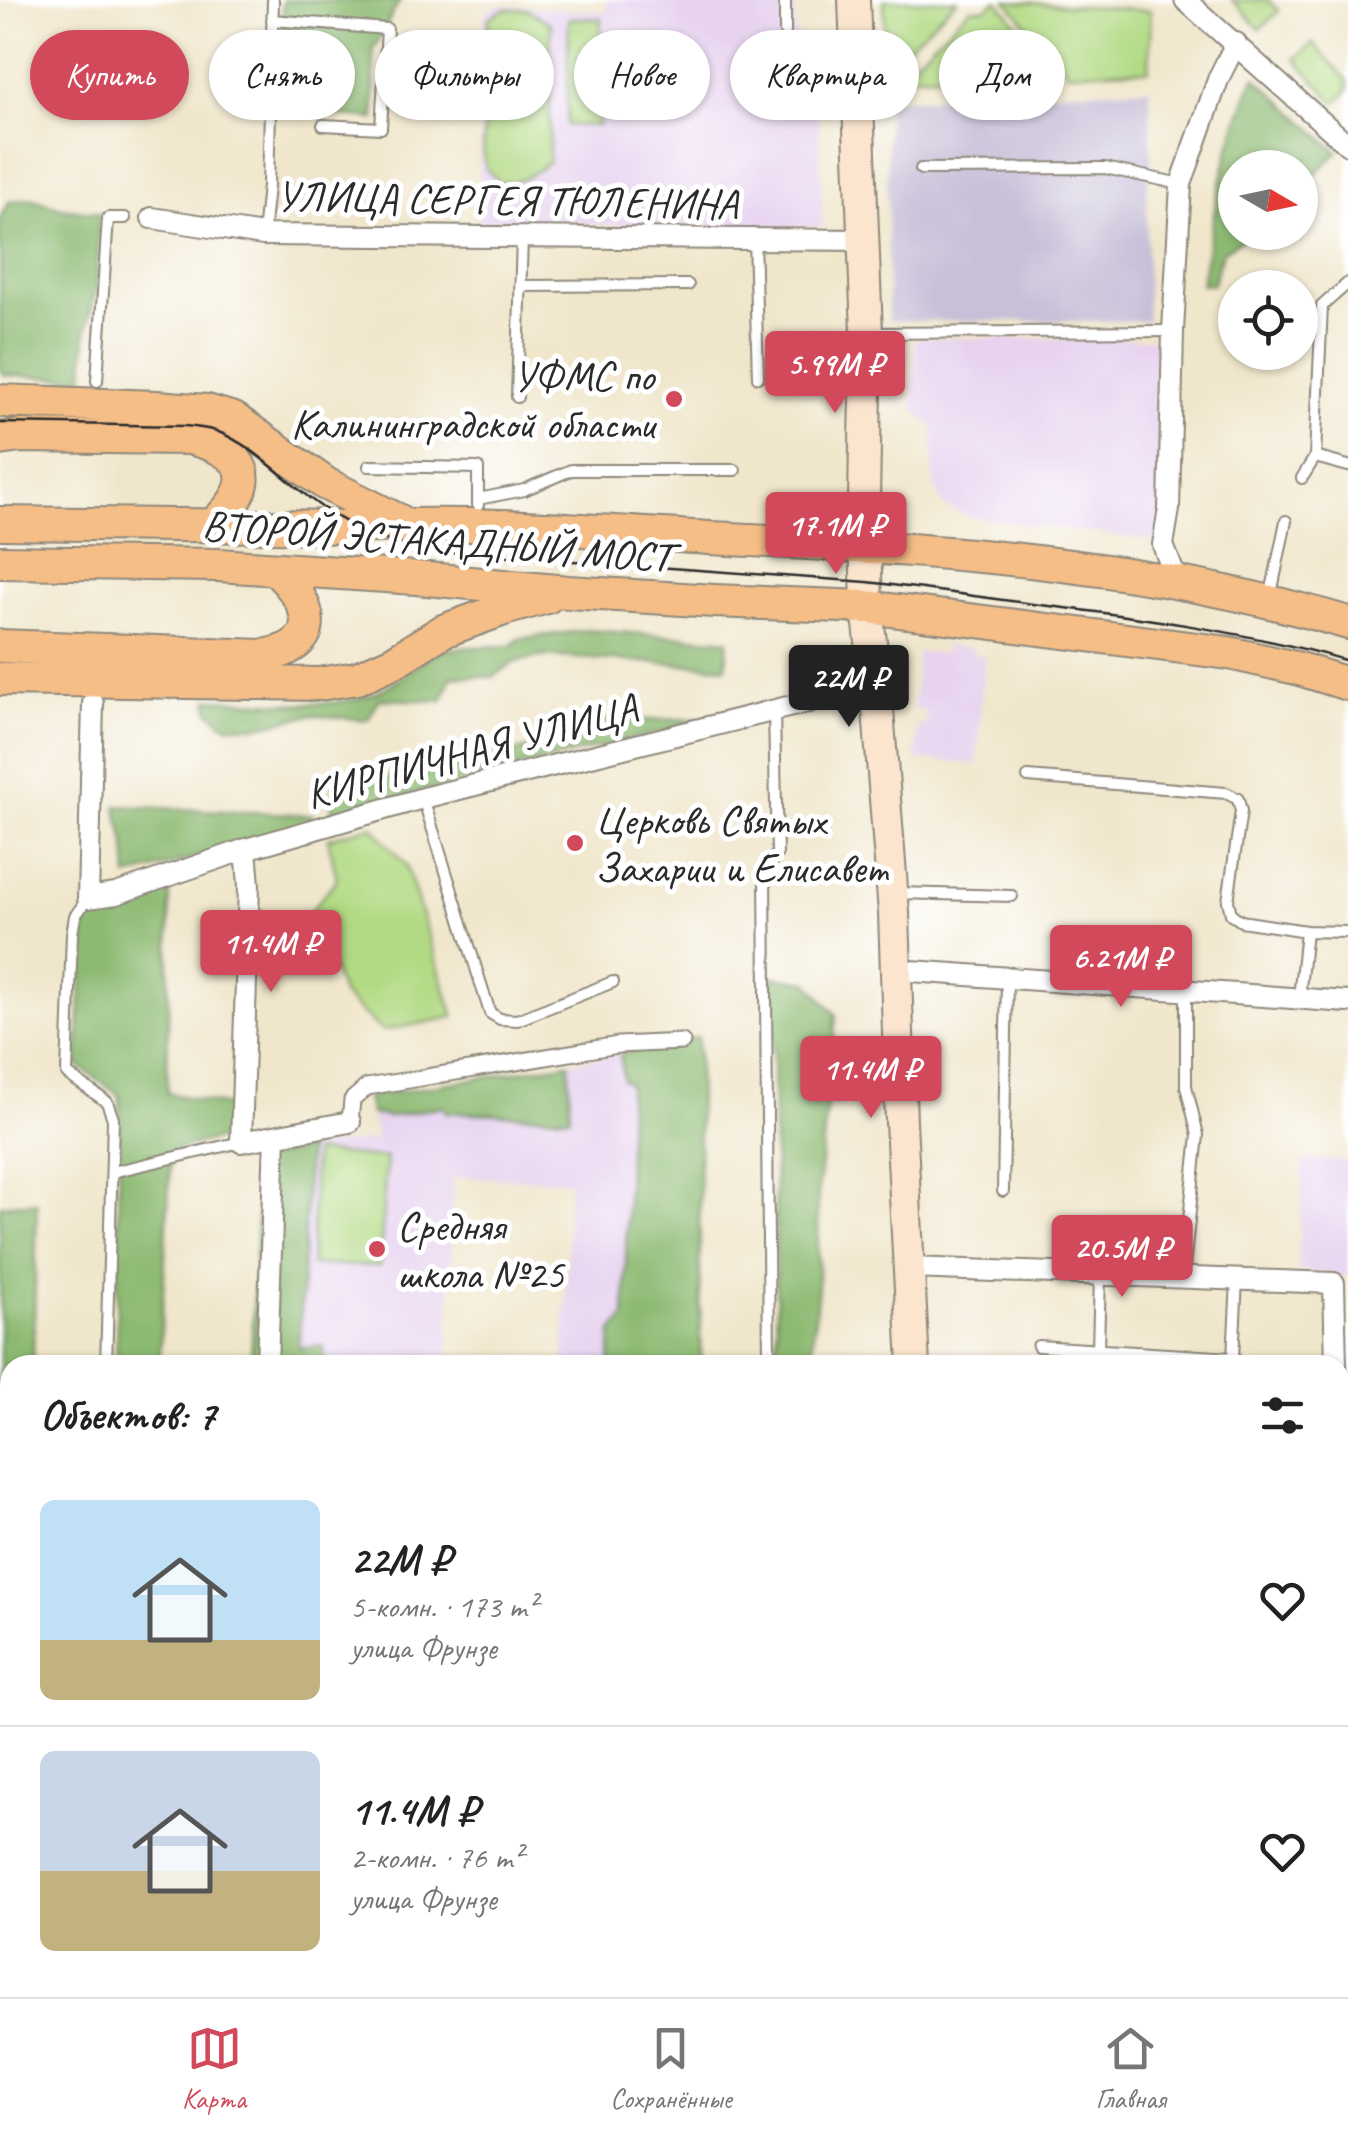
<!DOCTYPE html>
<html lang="ru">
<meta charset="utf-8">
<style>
:root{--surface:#fff;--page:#f6f6f6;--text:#222;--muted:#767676;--line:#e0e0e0;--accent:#d1495b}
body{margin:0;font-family:Caveat,sans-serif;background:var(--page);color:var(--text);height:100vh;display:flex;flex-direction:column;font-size:38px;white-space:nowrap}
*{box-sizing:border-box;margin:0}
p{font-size:32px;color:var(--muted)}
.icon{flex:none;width:55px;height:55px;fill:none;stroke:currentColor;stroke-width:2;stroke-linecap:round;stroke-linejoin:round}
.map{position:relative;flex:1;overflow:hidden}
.drawer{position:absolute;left:0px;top:1355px;width:1350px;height:642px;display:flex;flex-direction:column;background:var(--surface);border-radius:30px 30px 0 0;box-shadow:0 2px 8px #0004}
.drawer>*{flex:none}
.banner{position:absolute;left:30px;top:30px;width:1290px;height:90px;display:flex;gap:20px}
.needle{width:65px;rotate:99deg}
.controls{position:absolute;left:1218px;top:150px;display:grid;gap:20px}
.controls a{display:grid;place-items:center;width:100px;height:100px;border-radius:50%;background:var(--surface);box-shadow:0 2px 8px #0004;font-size:50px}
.price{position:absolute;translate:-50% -85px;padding:0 22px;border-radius:10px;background:var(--accent);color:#fff;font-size:32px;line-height:65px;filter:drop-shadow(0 2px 5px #0008)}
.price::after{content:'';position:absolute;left:50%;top:60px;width:30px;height:22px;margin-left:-15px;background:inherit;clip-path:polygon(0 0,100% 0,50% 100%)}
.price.on{background:#222;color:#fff}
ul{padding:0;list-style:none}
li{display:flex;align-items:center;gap:30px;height:250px;padding:0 40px}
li+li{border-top:2px solid var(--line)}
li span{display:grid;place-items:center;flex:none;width:280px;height:200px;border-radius:15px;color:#555}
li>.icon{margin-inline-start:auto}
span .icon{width:120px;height:120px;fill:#fffc;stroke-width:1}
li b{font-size:42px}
h2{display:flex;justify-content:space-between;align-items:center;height:120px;padding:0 40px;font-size:42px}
.chip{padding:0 35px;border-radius:45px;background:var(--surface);box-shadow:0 2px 8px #0004;font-size:35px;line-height:90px}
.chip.on{background:var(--accent);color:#fff}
.dock{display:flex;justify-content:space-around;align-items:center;height:140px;border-top:2px solid var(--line);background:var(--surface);font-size:28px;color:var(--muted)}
.dock a{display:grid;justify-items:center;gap:5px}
.dock .on{color:var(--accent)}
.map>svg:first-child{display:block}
.built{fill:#e7d2ef}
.industrial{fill:#c8bfd8}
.green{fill:#b2da84;stroke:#6e8258;stroke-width:2.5}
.forest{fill:#8dba72;stroke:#5c724e;stroke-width:2.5}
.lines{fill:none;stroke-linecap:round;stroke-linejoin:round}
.service-casing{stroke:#8e887b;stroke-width:14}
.pedestrian-casing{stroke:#8e887b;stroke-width:19}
.minor-casing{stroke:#8e887b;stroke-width:24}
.secondary-casing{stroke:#8e887b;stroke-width:34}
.primary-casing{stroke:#8e887b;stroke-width:36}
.service{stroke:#fff;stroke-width:10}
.pedestrian{stroke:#fff;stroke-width:15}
.minor{stroke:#fff;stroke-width:20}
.secondary{stroke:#fbe5cf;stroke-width:30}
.primary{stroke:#f6be87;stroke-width:32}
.tram{stroke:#2b2b2b;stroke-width:2.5}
.poi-dot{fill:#d1495b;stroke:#fff;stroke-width:4}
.labels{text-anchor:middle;stroke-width:10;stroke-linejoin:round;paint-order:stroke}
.street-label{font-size:42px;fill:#2b2b2b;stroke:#fff}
.poi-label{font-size:42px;fill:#2b2b2b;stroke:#fff;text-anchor:start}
</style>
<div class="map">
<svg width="1348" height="1997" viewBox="0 0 1348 1997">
<rect width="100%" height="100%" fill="#fff"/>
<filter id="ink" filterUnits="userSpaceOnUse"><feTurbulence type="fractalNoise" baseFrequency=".01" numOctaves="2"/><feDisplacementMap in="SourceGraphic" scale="20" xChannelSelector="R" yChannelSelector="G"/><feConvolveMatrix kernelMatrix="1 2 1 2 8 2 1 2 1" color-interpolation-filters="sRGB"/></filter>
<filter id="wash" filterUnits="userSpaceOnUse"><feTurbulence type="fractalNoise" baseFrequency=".0048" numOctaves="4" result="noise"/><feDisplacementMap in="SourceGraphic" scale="40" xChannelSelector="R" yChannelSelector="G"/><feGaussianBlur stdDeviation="2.25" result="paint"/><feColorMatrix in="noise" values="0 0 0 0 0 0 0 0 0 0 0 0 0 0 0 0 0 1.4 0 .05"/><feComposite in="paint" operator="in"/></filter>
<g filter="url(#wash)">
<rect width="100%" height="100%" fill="#f0e6cb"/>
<path class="built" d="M 608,0 L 795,0 L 795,33 L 815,45 L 823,227 L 478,223 L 485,14 L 497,5 L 606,12 Z
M 915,338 L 1166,339 L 1161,500 L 1156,541 L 971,517 L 943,506 L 933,481 L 934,428 L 913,409 Z
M 946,645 L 973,648 L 973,654 L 984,656 L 977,764 L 916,759 L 918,724 L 926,725 L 926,711 L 913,710 L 917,652 L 945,653 Z
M 620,1054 L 622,1079 L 629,1084 L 624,1365 L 564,1365 L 569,1180 L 453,1177 L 448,1365 L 325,1365 L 323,1346 L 299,1349 L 308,1149 L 376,1139 L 367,1097 Z
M 1303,1160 L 1348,1161 L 1348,1276 L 1298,1271 Z"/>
<path class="industrial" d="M 1150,88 L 1151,166 L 1147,188 L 1147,321 L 888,321 L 887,100 Z"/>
<path class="green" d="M 884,0 L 957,0 L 886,67 Z
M 997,0 L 1058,72 L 899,76 L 971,8 L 985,9 Z
M 1232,0 L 1268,0 L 1279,11 L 1260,29 Z
M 1007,1 L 1151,11 L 1149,70 L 1068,72 Z
M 504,9 L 527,9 L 551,24 L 549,162 L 524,179 L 500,183 L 487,169 L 483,156 L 489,18 Z
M 569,18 L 601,19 L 599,126 L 567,125 Z
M 1313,43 L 1348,81 L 1348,91 L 1335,103 L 1295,59 Z
M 372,826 L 406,865 L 454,1017 L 382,1031 L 343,996 L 310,912 L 337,879 L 328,838 Z
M 314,1152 L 386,1158 L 380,1266 L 311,1265 Z
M 1169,1988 L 1282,1988 L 1283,1997 L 1168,1997 Z"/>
<path class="forest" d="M 283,0 L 400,0 L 373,50 L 375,119 L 277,110 Z
M 1255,77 L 1338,152 L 1300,189 L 1300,168 L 1235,168 L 1235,232 L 1252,233 L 1222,252 L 1213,284 L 1201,284 C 1214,214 1225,143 1255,77 Z
M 30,198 L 61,208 L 99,213 L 97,286 L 86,332 L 84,379 L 3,375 L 0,370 L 0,217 L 9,202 Z
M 588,630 L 728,640 L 726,667 L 543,656 L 515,662 L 493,677 L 452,676 L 442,701 L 379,699 L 368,720 L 312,715 L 257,726 L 227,726 L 209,711 L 209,699 C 255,701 327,710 370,695 C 397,685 416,662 442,651 C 455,645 495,647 511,646 L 519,639 Z
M 713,719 L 331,814 L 335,785 L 444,768 L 563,741 L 569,721 Z
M 116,806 L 312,815 L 312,825 L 128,877 L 126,846 Z
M 170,889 L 167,1093 L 231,1107 L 230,1136 L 171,1151 L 159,1365 L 116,1365 L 120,1096 L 77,1065 L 86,915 Z
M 772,977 L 808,982 L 836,1015 L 818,1191 L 818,1287 L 810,1365 L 783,1365 L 777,1356 Z
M 698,1037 L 701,1365 L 610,1365 L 612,1333 L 625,1317 L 629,1084 L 623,1080 L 620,1054 Z
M 569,1063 L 570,1117 L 446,1112 L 443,1106 L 389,1117 L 371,1114 L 367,1097 Z
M 308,1149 L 299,1348 L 323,1346 L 325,1365 L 251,1365 L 258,1196 L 255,1161 Z
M 37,1202 L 33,1365 L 10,1365 L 10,1433 L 4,1430 L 0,1437 L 0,1205 Z
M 132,1988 L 215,1988 L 216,1997 L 122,1997 Z"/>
</g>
<g filter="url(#ink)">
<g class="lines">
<defs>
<path id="service" d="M 785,0 L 785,32
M 272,20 L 387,29 L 381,128 L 323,125
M 921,169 L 1105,168 L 1181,184
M 263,235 L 268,186 L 273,0
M 754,239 L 758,377
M 1348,283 L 1322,306 L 1315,457 L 1348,466
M 520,286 L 688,285
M 869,333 L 1173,331
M 97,381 L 108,218 L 125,218
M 517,397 L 522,237
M 369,466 L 478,468 L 478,505
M 1302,478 L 1315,457
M 478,499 L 524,490 L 571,470 L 735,470
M 1270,599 L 1286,521
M 1028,777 L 1226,793 L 1238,799 L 1241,811 L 1228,901 L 1231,914 L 1241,921 L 1306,931
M 423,798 L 490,1013 L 500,1019 L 517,1020 L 613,982
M 898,893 L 1012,896
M 88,898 L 75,916 L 72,934 L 67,1074 L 107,1102 L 113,1119 L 106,1365
M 1299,998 L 1306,931 L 1348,932
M 112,1172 L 241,1142
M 1003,1191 L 1007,979
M 1183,1277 L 1198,1135 L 1186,1086 L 1186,990
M 1038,1346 L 1233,1358 L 1243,1365
M 1098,1349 L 1100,1275
M 1233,1358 L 1237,1280
M 769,1365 L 765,873 L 777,853 L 774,711
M 0,1607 L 10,1607
M 658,1988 L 662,1997
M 706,1988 L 706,1997
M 796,1997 L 797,1988
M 1135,1997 L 1140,1993"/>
<path id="pedestrian" d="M 350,1122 L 352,1100 L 367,1087 L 618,1045 L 682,1042"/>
<path id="minor" d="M 1185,0 L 1348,145
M 152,218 L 263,235 L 863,240
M 1188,585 L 1173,571 L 1163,545 L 1169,509 L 1173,331 L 1181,184 L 1219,77 L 1236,43
M 93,703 L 88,898 L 116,894 L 246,849 L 423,798 L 876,685
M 246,849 L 249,885 L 241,1142 L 350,1122
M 897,970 L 1348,1002
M 910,1268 L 1334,1283 L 1336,1365
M 267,1365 L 275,1136
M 1340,1513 L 1348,1904
M 226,1988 L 228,1997"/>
<path id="secondary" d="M 854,0 L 867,333 L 864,500 L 867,607 L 876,685 L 894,913 L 901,1122 L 914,1365
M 933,1997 L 933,1988"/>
<path id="primary" d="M 0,401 L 157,407 L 207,411 L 234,419 L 326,484 L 400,521
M 0,439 L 19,436 L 189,438 C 248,452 261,481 214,524
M 0,523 L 356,527 C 474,520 593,531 711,538 C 925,549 1142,561 1348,623
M 0,562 L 218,565 L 416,578 L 568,592 L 715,601 L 867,607 L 1229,653 L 1296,668 L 1348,684
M 0,646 L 263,656 C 327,645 312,603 275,569
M 0,679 L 319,684 L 357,678 L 393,662 L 443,631 L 504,609 L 547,597"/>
</defs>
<use href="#service" class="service-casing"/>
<use href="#pedestrian" class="pedestrian-casing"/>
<use href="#minor" class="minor-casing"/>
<use href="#secondary" class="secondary-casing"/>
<use href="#primary" class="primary-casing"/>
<use href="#service" class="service"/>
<use href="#pedestrian" class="pedestrian"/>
<use href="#minor" class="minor"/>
<use href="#secondary" class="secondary"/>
<use href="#primary" class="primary"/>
<path class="tram" d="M 0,423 L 185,426 C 196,427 206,428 216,431 C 256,446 288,484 323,508 C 353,528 386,542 422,550 L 867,582 C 922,588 977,597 1033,604 C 1140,617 1245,631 1348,661"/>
</g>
</g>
<g class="poi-dot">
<circle cx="674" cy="399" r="10"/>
<circle cx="575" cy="843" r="10"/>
<circle cx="377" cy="1249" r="10"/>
</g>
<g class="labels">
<g class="street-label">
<text transform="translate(507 199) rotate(1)" y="15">УЛИЦА СЕРГЕЯ ТЮЛЕНИНА</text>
<text transform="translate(437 540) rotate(4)" y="15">ВТОРОЙ ЭСТАКАДНЫЙ МОСТ</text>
<text transform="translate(471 750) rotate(-15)" y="15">КИРПИЧНАЯ УЛИЦА</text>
</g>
<g class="poi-label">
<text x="654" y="390" text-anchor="end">УФМС по<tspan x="654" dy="48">Калининградской области</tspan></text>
<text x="595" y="834">Церковь Святых<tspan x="595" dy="48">Захарии и Елисавет</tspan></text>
<text x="397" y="1240">Средняя<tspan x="397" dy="48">школа №25</tspan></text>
</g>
</g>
</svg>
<div class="controls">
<a><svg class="needle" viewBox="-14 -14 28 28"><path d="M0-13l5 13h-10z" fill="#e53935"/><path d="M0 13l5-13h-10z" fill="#767676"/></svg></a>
<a><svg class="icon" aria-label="locate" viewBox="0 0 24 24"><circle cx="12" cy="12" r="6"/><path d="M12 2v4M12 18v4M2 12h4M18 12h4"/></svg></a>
</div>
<b class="price" style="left:835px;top:416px">5.99M ₽</b>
<b class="price" style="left:836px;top:577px">17.1M ₽</b>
<b class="price on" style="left:849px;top:730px">22M ₽</b>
<b class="price" style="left:271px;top:995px">11.4M ₽</b>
<b class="price" style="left:1121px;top:1010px">6.21M ₽</b>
<b class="price" style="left:871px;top:1121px">11.4M ₽</b>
<b class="price" style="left:1122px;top:1300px">20.5M ₽</b>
<div class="banner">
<a class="chip on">Купить</a>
<a class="chip">Снять</a>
<a class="chip">Фильтры</a>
<a class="chip">Новое</a>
<a class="chip">Квартира</a>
<a class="chip">Дом</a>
</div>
<section class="drawer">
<h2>Объектов: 7<svg class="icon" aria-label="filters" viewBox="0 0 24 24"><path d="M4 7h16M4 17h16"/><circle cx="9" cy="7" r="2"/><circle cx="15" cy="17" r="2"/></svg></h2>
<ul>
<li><span style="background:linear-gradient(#bfe0f5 70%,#c2b280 0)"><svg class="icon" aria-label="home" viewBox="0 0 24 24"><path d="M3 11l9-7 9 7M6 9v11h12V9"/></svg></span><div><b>22M ₽</b><p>5-комн. · 173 m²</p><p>улица Фрунзе</p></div><svg class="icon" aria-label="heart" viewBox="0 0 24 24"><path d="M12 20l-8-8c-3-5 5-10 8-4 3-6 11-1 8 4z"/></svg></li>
<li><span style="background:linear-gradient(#c9d6e8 60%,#c2b280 0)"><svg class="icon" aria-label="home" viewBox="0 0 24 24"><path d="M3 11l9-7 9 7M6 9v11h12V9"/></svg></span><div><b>11.4M ₽</b><p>2-комн. · 76 m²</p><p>улица Фрунзе</p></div><svg class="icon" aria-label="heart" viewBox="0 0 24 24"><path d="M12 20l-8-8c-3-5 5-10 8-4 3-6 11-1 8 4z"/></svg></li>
</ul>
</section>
</div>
<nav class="dock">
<a class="on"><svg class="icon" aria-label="map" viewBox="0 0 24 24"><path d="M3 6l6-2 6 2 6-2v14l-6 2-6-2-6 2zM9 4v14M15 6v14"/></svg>Карта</a>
<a><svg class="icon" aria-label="saved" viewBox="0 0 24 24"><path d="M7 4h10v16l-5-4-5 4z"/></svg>Сохранённые</a>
<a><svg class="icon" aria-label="home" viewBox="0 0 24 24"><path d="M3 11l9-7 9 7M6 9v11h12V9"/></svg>Главная</a>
</nav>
